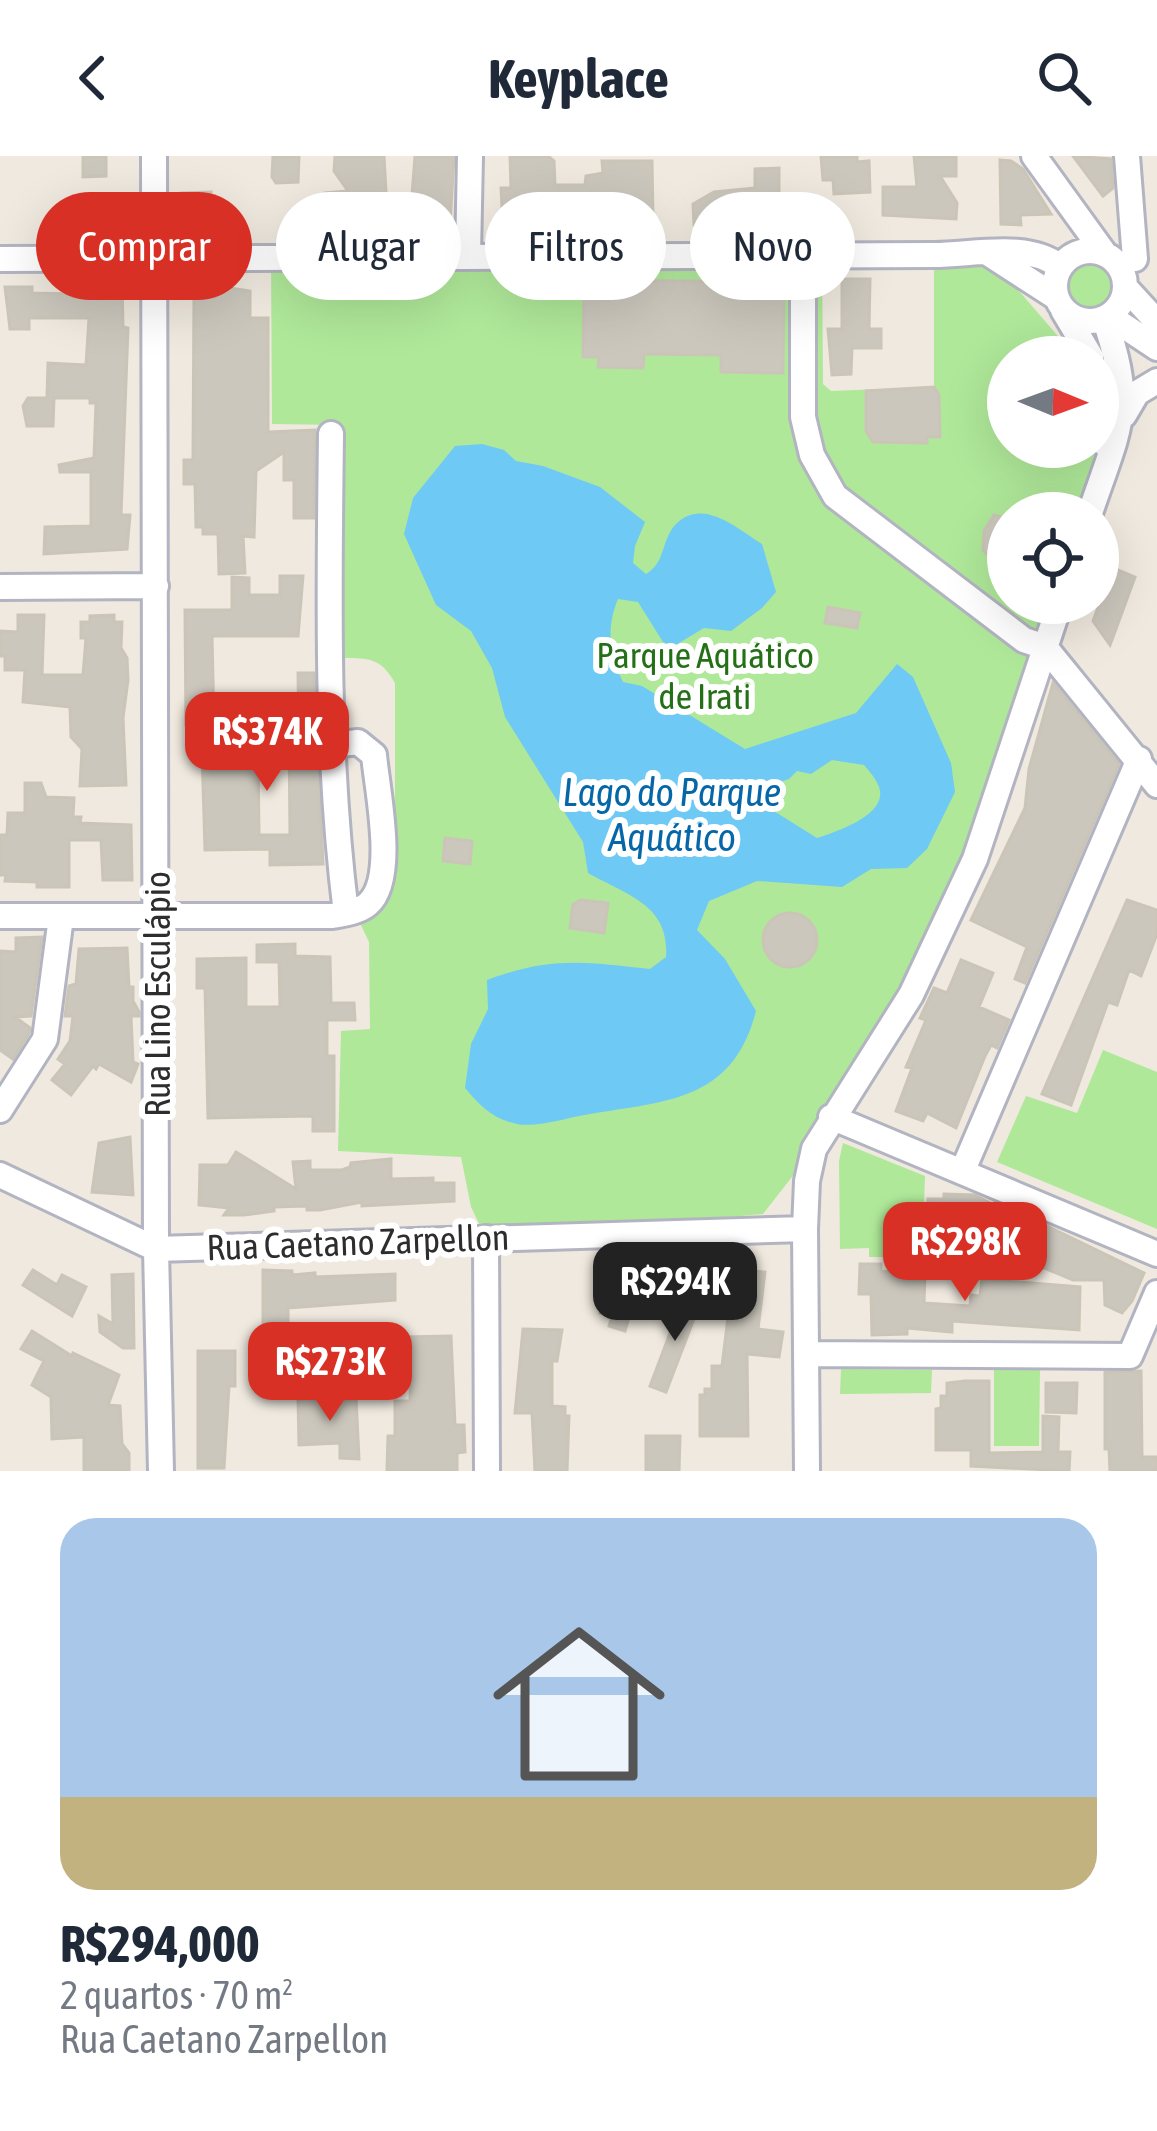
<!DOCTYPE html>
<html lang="pt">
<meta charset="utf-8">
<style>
:root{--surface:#fff;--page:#f2f2f3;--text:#1f2937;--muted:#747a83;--accent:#d93025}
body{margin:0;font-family:"Asap Condensed",sans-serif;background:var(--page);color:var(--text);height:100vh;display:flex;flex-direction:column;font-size:45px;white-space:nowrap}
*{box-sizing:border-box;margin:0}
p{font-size:39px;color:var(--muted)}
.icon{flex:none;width:66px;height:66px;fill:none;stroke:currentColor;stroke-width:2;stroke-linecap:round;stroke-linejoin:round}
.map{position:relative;height:1315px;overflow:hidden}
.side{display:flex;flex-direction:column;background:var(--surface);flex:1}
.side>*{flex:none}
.banner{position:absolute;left:36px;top:36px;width:1086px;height:108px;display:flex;gap:24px}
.needle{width:78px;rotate:91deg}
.fabs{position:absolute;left:987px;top:180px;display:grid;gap:24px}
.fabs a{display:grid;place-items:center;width:132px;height:132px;border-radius:50%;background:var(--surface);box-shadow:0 12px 48px #0002;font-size:60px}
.price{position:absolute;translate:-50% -102px;padding:0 27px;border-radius:24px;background:var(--accent);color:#fff;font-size:39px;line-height:78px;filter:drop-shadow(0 3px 6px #0008)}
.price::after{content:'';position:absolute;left:50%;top:72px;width:36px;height:27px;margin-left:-18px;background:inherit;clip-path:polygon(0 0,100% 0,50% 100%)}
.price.current{background:#222;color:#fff}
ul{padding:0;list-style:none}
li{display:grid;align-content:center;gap:24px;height:636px;padding:0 60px}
li span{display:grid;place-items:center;height:372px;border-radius:36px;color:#555}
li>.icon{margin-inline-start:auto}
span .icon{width:216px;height:216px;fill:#fffc;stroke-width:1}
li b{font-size:51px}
.chip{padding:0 42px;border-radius:54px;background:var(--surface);box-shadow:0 12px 48px #0002;font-size:42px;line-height:108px}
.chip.current{background:var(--accent);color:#fff}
header{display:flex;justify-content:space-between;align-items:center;height:156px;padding:0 60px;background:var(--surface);font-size:54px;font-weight:700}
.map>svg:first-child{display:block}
.green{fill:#afe899}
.water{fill:#6ec9f5;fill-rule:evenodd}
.building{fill:#cbc7bd;stroke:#cbc5b8;stroke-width:3}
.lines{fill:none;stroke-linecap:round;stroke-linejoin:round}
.minor-casing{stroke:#b3b4c1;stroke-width:30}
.minor{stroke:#fff;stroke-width:24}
.labels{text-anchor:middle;stroke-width:12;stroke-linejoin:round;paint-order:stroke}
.park-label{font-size:36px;fill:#247017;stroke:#fff}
.street-label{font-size:36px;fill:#2d2d2d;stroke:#fff}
.water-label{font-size:39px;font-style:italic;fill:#0667a8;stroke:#fff}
</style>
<header><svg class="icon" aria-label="back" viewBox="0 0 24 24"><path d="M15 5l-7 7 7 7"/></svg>Keyplace<svg class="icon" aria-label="search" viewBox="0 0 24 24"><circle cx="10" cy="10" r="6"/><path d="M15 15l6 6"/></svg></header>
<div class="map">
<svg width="1157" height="1315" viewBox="0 0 1157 1315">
<rect width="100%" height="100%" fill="#efe9df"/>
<path class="green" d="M 822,99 L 823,228 L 831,235 L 934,231 L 934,99 L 988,99 L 1076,201 L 1008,201 L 1008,291 L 1095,291 L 1091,323 L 1079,357 L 1008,357 L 1008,447 L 1047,447 L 1019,527 L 997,623 L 969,698 L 905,829 L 795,1017 L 763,1058 L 486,1082 L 471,1051 L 461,1001 L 338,995 L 341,875 L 370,873 L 369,786 L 360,767 L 337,758 L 387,737 L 395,714 L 395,527 C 381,502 369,502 342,502 L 339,269 L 272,268 L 271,102 Z
M1059 129a29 29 0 1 1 58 0a29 29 0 1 1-58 0Z
M 1103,894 L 1157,916 L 1157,1073 L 997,1006 L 1026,940 L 1077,957 Z
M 843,987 L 925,1020 L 922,1101 L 869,1101 L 869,1092 L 840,1093 L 839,1005 Z
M 841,1213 L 932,1214 L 931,1237 L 840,1238 Z
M 1040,1213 L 1039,1290 L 994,1290 L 994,1214 Z"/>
<path class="water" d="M 482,288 L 504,294 L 516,305 L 543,310 L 600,331 L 645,366 L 635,390 L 633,407 L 646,418 C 666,406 661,385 675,369 C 702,340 738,373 762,388 L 776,436 L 762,452 L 731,475 L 704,472 L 674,490 L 663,486 L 638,446 L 618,443 C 606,472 609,498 623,526 L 642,530 L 745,593 L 856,557 L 897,508 L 913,521 L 951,607 L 955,636 L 927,693 L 907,712 L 871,713 L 842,731 L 757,725 L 709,745 L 697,774 L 725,803 L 756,855 C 733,945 667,945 590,958 C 569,961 538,972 517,968 C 493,963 480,950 465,932 L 471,888 L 488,853 L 487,824 C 552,800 584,806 650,813 L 666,801 C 670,749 627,739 588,717 L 583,686 L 505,561 L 492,512 L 471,475 L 436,449 L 404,378 L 413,342 L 455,290 ZM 832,604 L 864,609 C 870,616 879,626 880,635 C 884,660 835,676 817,682 L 769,652 L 777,627 L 789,623 L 797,615 L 811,618 Z"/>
<path class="building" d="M 83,0 L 106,0 L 106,20 L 83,21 Z
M 273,0 L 299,0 L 298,26 L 276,27 L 272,21 Z
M 335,0 L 384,0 L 386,36 L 358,37 L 358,75 L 343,74 L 343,67 L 324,66 L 325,37 L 348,35 L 334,15 Z
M 415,0 L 454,0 L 450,68 L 418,70 L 418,66 L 410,66 Z
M 510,0 L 548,0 L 554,5 L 555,29 L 585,29 L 586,20 L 603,17 L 602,5 L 652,5 L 653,62 L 615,62 L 614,52 L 598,62 L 503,70 L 501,32 L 511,32 Z
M 821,0 L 857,0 L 857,6 L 869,5 L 870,36 L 834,38 L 833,24 L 823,24 Z
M 914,0 L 956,0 L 956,20 L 940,20 L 957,47 L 956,63 L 883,59 L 883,31 L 917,31 Z
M 1073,0 L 1111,3 L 1113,32 L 1103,40 Z
M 1000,4 L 1011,5 L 1023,13 L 1051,58 L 1020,59 L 1021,69 L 1001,68 Z
M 779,12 L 779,68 L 736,69 L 737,80 L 715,82 L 716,68 L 694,69 L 693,48 L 714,36 L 755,32 L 755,13 Z
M 211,36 L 211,62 L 181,67 L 181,37 Z
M 102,42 L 122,42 L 121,65 L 101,66 Z
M 104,123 L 122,123 L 123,171 L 128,172 L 121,359 L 130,359 L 127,393 L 44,398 L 45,371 L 91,370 L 91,316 L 60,316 L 59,309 L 94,302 L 96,247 L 90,247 L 90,242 L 54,242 L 53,270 L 27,270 L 23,250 L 28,242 L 47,242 L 48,207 L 86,209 L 89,162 L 29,162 L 29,173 L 10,173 L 5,131 L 32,131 L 32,137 L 75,138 L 75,130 L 104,130 Z
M 842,123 L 870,123 L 869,173 L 881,173 L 881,192 L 852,192 L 851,218 L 832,219 L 828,173 L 842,173 Z
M 584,124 L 784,126 L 783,217 L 721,216 L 721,199 L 644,198 L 643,212 L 598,211 L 599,201 L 583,201 Z
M 230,132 L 250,135 L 250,162 L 268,162 L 268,276 L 315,274 L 314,362 L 294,362 L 294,324 L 284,324 L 284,296 L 256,315 L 254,381 L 243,380 L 245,417 L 219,418 L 218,378 L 203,378 L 203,371 L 196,371 L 195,328 L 184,328 L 184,304 L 193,304 L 194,135 Z
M 934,231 L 939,239 L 940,281 L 927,281 L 927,287 L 873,286 L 866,275 L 866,235 Z
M 994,359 L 1008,363 L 1008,400 L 988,400 L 983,394 L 984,375 Z
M 1113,412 L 1135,421 L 1110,489 L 1093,465 Z
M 280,420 L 303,420 L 298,480 L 212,480 L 214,568 L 186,569 L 185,454 L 232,454 L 232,421 L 249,422 L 249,439 L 280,439 Z
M 828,451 L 860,457 L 857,472 L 825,467 Z
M 18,459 L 44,459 L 42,519 L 83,519 L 86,482 L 81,482 L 81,466 L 90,466 L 90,460 L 114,459 L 114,466 L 122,466 L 121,492 L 127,502 L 128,524 L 123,562 L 126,629 L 80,630 L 82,593 L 71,581 L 70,551 L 23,546 L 25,514 L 5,514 L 5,500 L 0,500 L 0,475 L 18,476 Z
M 298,517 L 314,517 L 323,708 L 270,709 L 270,693 L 205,694 L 202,595 L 231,588 L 258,593 L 259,679 L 290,679 L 289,577 L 299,577 Z
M 1053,527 L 1119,608 L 1025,827 L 1015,823 L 1027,791 L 971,764 L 1025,652 L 1029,613 Z
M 25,627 L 41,627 L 46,641 L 74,642 L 73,661 L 81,661 L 80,667 L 131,669 L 132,724 L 103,724 L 101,684 L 69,684 L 69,731 L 37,731 L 37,726 L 5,725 L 6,719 L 0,719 L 0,679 L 7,679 L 8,657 L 25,657 Z
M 445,682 L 472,685 L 470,708 L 443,705 Z
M 581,744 L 608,747 L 604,777 L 570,772 L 573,748 Z
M 1127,744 L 1157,754 L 1157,778 L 1141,820 L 1129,814 L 1117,849 L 1108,846 L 1071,949 L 1042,938 Z
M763 784a27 27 0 1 1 54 0a27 27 0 1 1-54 0Z
M 42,781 L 31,860 L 15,861 L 30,872 L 29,877 L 13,903 L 0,894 L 0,795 L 16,796 L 16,782 Z
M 295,788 L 295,800 L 330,801 L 331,847 L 354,847 L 355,864 L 327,864 L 327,900 L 334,900 L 334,975 L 313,975 L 313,960 L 208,962 L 205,832 L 197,832 L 197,803 L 246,802 L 246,851 L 280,851 L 279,806 L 257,806 L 257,789 Z
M 127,792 L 129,831 L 133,831 L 133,845 L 139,856 L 139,860 L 131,860 L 133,906 L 138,908 L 131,926 L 99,908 L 96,913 L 93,910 L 71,939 L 52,924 L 65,908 L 58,903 L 70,885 L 73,860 L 65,860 L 69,830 L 76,828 L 79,793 Z
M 961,804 L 993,817 L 979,851 L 1009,864 L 997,892 L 991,889 L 985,900 L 956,972 L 927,957 L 923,965 L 896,955 L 912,912 L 906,911 L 926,864 L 920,862 L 934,832 L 947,837 Z
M 130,981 L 133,1039 L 92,1036 L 99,987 Z
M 236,996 L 296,1033 L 293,1006 L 310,1005 L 310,1014 L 342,1014 L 350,1011 L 351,1007 L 391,1003 L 391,1023 L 433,1022 L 433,1027 L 454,1027 L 454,1045 L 362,1050 L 362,1046 L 320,1054 L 307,1054 L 307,1050 L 274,1051 L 274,1055 L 244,1059 L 224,1059 L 229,1052 L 199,1049 L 200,1009 L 228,1009 Z
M 944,1038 L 975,1039 L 1008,1057 L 997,1086 L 965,1079 L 966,1096 L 927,1098 L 928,1043 L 944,1043 Z
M 1045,1069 L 1144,1117 L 1132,1145 L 1122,1157 L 1105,1149 L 1104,1124 L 1073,1124 L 1025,1104 Z
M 860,1108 L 881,1108 L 881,1115 L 925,1119 L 924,1147 L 970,1150 L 971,1139 L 980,1140 L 982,1123 L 1080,1131 L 1079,1174 L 952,1165 L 952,1176 L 907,1172 L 907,1178 L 872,1179 L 871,1138 L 859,1138 Z
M 734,1113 L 765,1116 L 758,1173 L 783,1176 L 779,1201 L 747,1198 L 748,1280 L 700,1280 L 700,1239 L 705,1239 L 705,1233 L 712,1233 L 712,1210 L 722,1210 Z
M 33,1114 L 57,1129 L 62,1119 L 86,1131 L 72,1160 L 23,1129 Z
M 263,1114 L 292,1115 L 292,1119 L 315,1117 L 315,1121 L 395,1118 L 395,1144 L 288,1152 L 288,1185 L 280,1185 L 280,1191 L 263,1191 Z
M 133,1118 L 134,1192 L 123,1192 L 100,1176 L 99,1160 L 113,1168 L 112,1119 Z
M 607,1135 L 634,1144 L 625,1175 L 609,1170 L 612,1161 L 600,1157 Z
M 684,1140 L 700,1147 L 666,1236 L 650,1230 Z
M 523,1173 L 562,1174 L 557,1205 L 552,1205 L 552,1250 L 565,1251 L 565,1260 L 569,1260 L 567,1315 L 535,1315 L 532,1257 L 515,1257 Z
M 32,1175 L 72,1200 L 73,1197 L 119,1219 L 108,1249 L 120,1250 L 122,1288 L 129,1297 L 129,1315 L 84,1315 L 84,1281 L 52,1283 L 51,1241 L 32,1229 L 44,1205 L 21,1193 Z
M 451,1180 L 455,1269 L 464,1269 L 465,1296 L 457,1297 L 457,1315 L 387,1315 L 388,1280 L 395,1280 L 395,1245 L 410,1245 L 411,1202 L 403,1202 L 403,1181 Z
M 198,1195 L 235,1195 L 235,1230 L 229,1230 L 224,1312 L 198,1312 Z
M 1141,1215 L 1142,1301 L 1157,1301 L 1157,1315 L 1110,1315 L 1109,1293 L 1105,1293 L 1105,1216 Z
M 965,1225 L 989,1225 L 989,1297 L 1043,1296 L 1043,1260 L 1059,1261 L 1058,1296 L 1070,1296 L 1069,1315 L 971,1310 L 971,1294 L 936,1294 L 936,1253 L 941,1252 L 941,1240 L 947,1240 L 947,1227 Z
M 1046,1227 L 1077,1227 L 1076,1257 L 1046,1256 Z
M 356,1241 L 359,1303 L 340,1302 L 340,1287 L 299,1289 L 298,1242 Z
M 646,1280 L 680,1280 L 679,1315 L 646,1315 Z"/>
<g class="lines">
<defs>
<path id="minor" d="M 154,0 L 156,1093 L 161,1315
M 1034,0 L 1105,98
M 1127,0 L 1135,103
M1055 130a35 35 0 1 1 70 0a35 35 0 1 1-70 0Z
M 803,98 L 803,261 L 812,299 L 835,340 L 1024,484 L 1045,491 L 1157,629
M 989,98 L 1057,142
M 468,100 L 470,0
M 0,103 L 934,99 C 973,99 1029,85 1060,111
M 1125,131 L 1157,166
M 1063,154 L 1091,201
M 1109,160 L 1157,192
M 1098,215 L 1106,253 L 1105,288
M 1124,259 L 1137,237 L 1157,225
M 331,278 C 329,438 326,598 346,757
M 1090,357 C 1119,271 1136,252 1104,162
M 0,431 L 156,430
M 0,760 L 332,760 C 343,758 359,756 368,748 C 397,723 377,634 374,599 L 358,586 L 333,589
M 0,954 L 45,883 L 61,761
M 831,961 L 1157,1098
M 963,1014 L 1139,603
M 0,1019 L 156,1093 L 805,1073
M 486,1082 L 487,1315
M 807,1198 L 1130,1200 L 1157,1137
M 807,1315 L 805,1073 L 807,1025 L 814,993 L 911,839 L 975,703 L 1060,447"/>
</defs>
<use href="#minor" class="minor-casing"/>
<use href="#minor" class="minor"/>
</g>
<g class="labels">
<g class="park-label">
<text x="705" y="512">Parque Aquático<tspan x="705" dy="41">de Irati</tspan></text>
</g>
<g class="street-label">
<text transform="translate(157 838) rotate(-90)" y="13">Rua Lino Esculápio</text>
<text transform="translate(358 1086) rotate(-2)" y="13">Rua Caetano Zarpellon</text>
</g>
<g class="water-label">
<text x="672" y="650">Lago do Parque<tspan x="672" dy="45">Aquático</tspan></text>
</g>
</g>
</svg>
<div class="fabs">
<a><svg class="needle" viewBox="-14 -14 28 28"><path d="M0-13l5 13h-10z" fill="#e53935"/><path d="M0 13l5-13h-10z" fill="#747a83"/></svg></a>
<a><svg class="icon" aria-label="locate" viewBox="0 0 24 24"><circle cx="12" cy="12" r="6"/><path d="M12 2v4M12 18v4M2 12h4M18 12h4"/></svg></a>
</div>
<b class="price" style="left:267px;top:638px">R$374K</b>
<b class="price" style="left:965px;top:1148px">R$298K</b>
<b class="price current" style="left:675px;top:1188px">R$294K</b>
<b class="price" style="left:330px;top:1268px">R$273K</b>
<div class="banner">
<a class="chip current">Comprar</a>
<a class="chip">Alugar</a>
<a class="chip">Filtros</a>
<a class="chip">Novo</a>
</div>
</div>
<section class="side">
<ul>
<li><span style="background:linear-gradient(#a9c7e8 75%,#c2b280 0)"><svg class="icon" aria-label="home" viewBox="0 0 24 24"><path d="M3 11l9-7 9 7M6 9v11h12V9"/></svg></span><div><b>R$294,000</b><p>2 quartos · 70 m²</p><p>Rua Caetano Zarpellon</p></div></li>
</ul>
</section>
